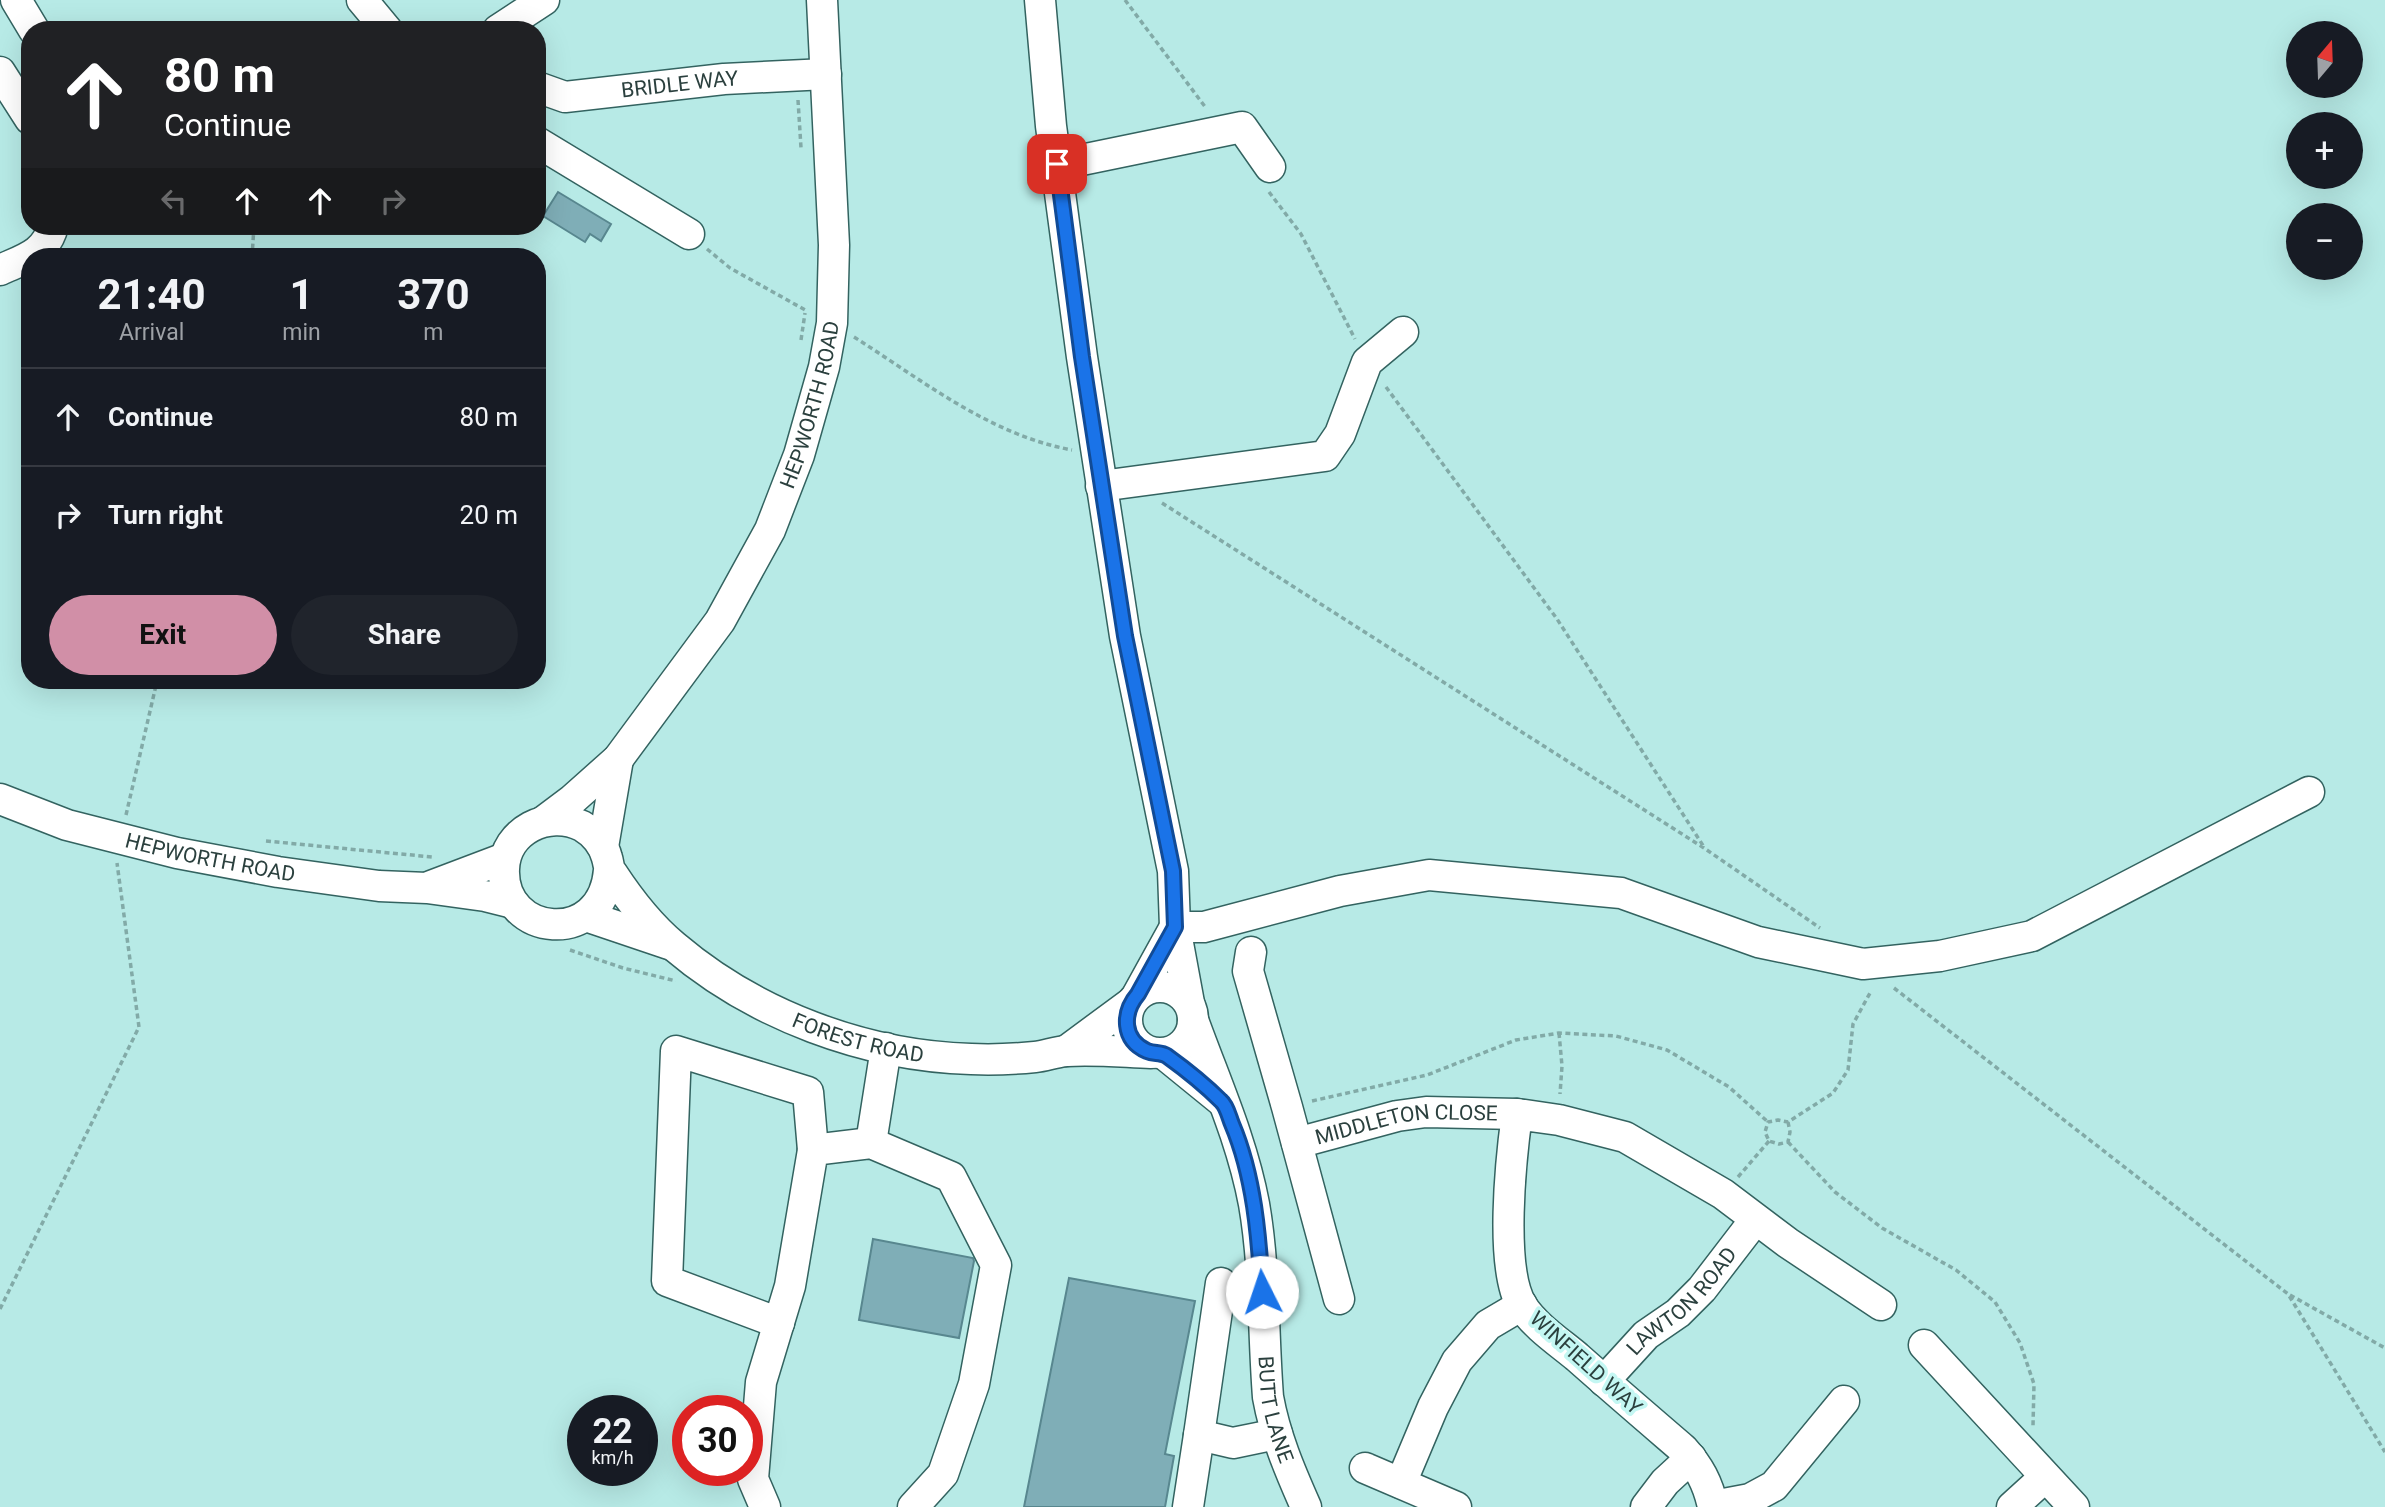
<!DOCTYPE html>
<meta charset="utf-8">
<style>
body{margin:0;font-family:Roboto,sans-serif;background:#20242c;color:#f1f3f6;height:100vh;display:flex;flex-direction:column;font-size:26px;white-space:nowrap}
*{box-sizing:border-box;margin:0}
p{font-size:23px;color:#9ea1a6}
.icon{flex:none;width:38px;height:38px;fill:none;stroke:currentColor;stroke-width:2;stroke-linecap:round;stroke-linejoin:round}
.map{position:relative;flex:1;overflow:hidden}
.sheet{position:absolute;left:21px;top:248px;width:525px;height:441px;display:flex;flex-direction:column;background:#171b24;border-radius:28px;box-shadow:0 7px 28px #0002}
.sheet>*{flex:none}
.guide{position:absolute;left:21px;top:21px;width:525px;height:214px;border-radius:28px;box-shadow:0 7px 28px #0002;background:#202124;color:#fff;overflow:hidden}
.needle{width:46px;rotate:19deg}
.fabs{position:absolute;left:2286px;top:21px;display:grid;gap:14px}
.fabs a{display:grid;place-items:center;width:77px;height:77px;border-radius:50%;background:#171b24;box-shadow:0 7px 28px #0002;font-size:35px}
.speed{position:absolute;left:567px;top:1395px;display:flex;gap:14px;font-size:35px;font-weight:700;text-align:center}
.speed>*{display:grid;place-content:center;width:91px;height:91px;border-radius:50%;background:#171b24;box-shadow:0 7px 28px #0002;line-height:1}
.speed small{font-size:18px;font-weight:400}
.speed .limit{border:10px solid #d22;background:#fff;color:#111}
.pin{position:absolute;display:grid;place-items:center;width:60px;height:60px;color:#fff;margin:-30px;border-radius:14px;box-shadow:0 4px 10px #0006}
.me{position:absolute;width:77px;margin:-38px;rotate:356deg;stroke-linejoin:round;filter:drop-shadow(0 0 5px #0008)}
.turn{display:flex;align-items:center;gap:24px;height:147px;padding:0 28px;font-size:32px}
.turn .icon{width:91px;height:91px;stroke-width:2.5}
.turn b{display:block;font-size:49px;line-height:60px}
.lanes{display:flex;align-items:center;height:66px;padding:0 28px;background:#0003;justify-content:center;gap:35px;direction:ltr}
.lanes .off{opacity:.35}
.eta{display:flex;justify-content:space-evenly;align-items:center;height:119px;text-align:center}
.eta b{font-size:42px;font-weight:700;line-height:49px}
.cta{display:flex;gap:14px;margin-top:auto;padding:14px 28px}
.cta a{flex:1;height:80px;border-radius:42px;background:#d18fa7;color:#111;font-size:28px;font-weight:700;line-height:80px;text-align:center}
.cta a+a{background:#20242c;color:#f1f3f6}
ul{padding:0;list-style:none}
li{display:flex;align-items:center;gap:21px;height:98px;padding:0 28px;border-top:2px solid #363941}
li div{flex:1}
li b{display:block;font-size:26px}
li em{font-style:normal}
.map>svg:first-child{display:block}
.building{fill:#7faeb7;stroke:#58878f;stroke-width:2}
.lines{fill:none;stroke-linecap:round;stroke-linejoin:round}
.minor-casing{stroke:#336360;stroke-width:33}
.path{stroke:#82aaa7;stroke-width:3.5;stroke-dasharray:5 3.5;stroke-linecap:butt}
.minor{stroke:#fff;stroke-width:30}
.route-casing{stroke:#114b97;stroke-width:18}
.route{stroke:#1a73e8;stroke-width:12}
.labels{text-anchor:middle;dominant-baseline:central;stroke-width:7;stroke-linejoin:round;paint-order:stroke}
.street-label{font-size:21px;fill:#2b403e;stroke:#c4f7f3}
</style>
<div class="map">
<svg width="2385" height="1507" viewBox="0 0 2385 1507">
<rect width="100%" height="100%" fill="#b7eae6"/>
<!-- building -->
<path class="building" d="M558,192L611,224L601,241L590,234L585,242L543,216Z
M873,1239L973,1258L974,1261L959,1338L859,1320Z
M1069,1278L1195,1301L1165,1454L1174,1456L1165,1507H1024Z"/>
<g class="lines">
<defs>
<g id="minor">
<path d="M16,0L34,30"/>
<path d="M362,0L387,30"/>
<path d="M1040,0L1051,126L1082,357L1125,636L1173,871L1175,927L1189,1003"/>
<path d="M498,30L544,0"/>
<path d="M0,72L30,119"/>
<path id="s1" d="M537,87L565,97L724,79L826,74"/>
<path d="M537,142L689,234"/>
<path d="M1057,165L1242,127L1270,167"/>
<path d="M0,270C24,259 46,254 53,226"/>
<path d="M1101,486L1325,456L1340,434L1367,362L1403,332"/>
<path id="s2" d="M0,799L67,825L177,853L278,872L379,886L427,888L485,896L513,903"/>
<path id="s3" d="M544,821L572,800L618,759L720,621L770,530L799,455L824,367L832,323L834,245L822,0"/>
<path d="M603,847L618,759"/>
<path id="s4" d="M609,870C603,948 501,937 504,869C505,831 548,809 582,826C594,833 604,845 607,858C609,864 608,868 612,873C629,899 650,926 674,946C755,1015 865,1056 971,1059C992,1060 1014,1059 1035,1057C1045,1056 1055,1052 1066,1051C1094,1049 1123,1052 1151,1053"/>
<path d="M431,886L505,858"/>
<path d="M586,916L669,944"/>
<path d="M1175,927H1204L1340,891L1429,875L1621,893L1758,942L1863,964L1940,956L2032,936L2309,792"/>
<path d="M1251,952L1248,971L1287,1107L1339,1299"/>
<circle cx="1160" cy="1020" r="33"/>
<path d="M1138,994L1175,927"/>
<path id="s5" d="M1193,1020C1215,1081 1242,1140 1254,1204C1265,1267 1263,1333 1268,1397C1275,1436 1290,1471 1306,1507"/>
<path d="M1066,1051L1131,1003"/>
<path d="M1164,1054L1223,1102"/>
<path d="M871,1143L886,1048"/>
<path id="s6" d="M1297,1143L1397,1116L1426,1112L1517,1114"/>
<path d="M1221,1283L1199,1435L1233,1443L1277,1434"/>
<path d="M779,1323L667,1281L676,1051L808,1092L813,1150"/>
<path d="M1924,1345L2074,1507"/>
<path id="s7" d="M1604,1381L1646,1335L1678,1313L1702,1289L1755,1220"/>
<path d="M1365,1468L1456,1507"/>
<path d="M1401,1483L1433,1407L1457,1361L1488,1325L1522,1305"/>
<path d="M1713,1506L1750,1499L1774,1486L1844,1401"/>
<path d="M765,1507L753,1479L761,1382L790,1286L813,1150L871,1143L951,1177L996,1265L974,1384L943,1474L913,1507"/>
<path d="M1188,1507L1199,1435"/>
<path d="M1646,1507L1665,1482L1691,1458"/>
<path d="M1713,1507C1708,1483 1699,1467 1683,1449C1647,1418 1612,1388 1577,1357C1559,1342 1535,1326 1522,1306C1499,1268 1511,1158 1517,1114L1559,1120L1625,1137L1723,1194L1788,1243L1881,1305"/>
<path d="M2012,1507L2045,1477"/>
</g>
</defs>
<!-- minor casing -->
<use href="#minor" class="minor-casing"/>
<!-- path -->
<path class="path" d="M1125,0L1206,108
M798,100L801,148
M1269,192L1301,234L1355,339
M707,249L730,268L807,311
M252,257L254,226
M854,337C922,380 990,435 1072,450
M801,340L805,313
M1386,387L1557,619L1704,847
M1162,503L1704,848L1820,928
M126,815L157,681
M266,841L432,857
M570,950L623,968L676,981
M1894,988L2288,1294L2385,1452
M1559,1033L1562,1066L1560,1094
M1312,1101L1427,1075L1516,1040L1559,1033L1616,1036L1667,1050L1729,1087L1768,1122
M1788,1122L1790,1132L1788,1142L1779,1144L1769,1141L1765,1132L1768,1122L1778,1120L1788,1122L1833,1093L1848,1070L1853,1024L1870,993V990
M1788,1142L1835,1192L1882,1228L1956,1270L1995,1302L2020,1343L2034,1384L2033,1426
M1738,1177L1769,1141
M2290,1295L2385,1348
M0,1309L139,1027L117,863"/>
<!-- minor -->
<use href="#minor" class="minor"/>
</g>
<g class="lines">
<defs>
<path id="route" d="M1057,164L1082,357L1125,636L1173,871L1175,927L1138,994C1122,1013 1122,1040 1147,1051C1154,1054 1161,1052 1167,1056C1185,1069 1205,1085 1221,1101C1227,1106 1229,1117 1232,1124C1254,1176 1259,1236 1262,1292"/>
</defs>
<!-- route casing -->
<use href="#route" class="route-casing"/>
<!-- route -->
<use href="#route" class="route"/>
</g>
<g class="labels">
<!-- street labels -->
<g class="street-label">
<text stroke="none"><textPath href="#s1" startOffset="145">BRIDLE WAY</textPath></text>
<text stroke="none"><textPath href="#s3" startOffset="504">HEPWORTH ROAD</textPath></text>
<text stroke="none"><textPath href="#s2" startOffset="219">HEPWORTH ROAD</textPath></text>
<text stroke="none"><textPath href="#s4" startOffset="637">FOREST ROAD</textPath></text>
<text stroke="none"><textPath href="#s6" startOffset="112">MIDDLETON CLOSE</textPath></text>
<text stroke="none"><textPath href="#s7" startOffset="112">LAWTON ROAD</textPath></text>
<text transform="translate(1586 1363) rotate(42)">WINFIELD WAY</text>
<text stroke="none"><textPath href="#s5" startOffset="401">BUTT LANE</textPath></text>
</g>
</g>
</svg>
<div class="fabs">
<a><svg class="needle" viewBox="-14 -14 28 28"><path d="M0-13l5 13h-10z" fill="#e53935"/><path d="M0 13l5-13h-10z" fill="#9ea1a6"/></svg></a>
<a>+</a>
<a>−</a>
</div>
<div class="speed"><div>22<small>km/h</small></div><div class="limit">30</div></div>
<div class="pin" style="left:1057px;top:164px;background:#d93025"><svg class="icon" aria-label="arrive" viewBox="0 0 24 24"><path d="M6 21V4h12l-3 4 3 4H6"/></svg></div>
<svg class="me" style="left:1262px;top:1292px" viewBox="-20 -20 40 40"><circle r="19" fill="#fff"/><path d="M0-13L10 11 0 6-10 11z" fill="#1a73e8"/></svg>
<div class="guide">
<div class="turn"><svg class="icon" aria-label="ahead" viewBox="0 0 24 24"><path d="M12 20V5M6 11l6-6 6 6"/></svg><div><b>80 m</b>Continue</div></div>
<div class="lanes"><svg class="icon off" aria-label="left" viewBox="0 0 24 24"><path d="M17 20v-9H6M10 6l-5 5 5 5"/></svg><svg class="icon" aria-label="ahead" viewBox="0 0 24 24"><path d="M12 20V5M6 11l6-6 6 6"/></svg><svg class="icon" aria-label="ahead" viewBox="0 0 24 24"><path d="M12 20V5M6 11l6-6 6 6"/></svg><svg class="icon off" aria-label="right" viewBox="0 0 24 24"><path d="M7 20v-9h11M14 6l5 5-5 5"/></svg></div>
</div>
<section class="sheet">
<div class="eta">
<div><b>21:40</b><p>Arrival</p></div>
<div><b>1</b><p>min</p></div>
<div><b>370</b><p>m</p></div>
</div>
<ul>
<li><svg class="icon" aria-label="ahead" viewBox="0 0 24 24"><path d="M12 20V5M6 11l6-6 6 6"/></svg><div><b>Continue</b></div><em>80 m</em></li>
<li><svg class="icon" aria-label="right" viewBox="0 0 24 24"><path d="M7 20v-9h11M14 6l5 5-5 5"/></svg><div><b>Turn right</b></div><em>20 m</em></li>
</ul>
<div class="cta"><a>Exit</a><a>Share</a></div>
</section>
</div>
